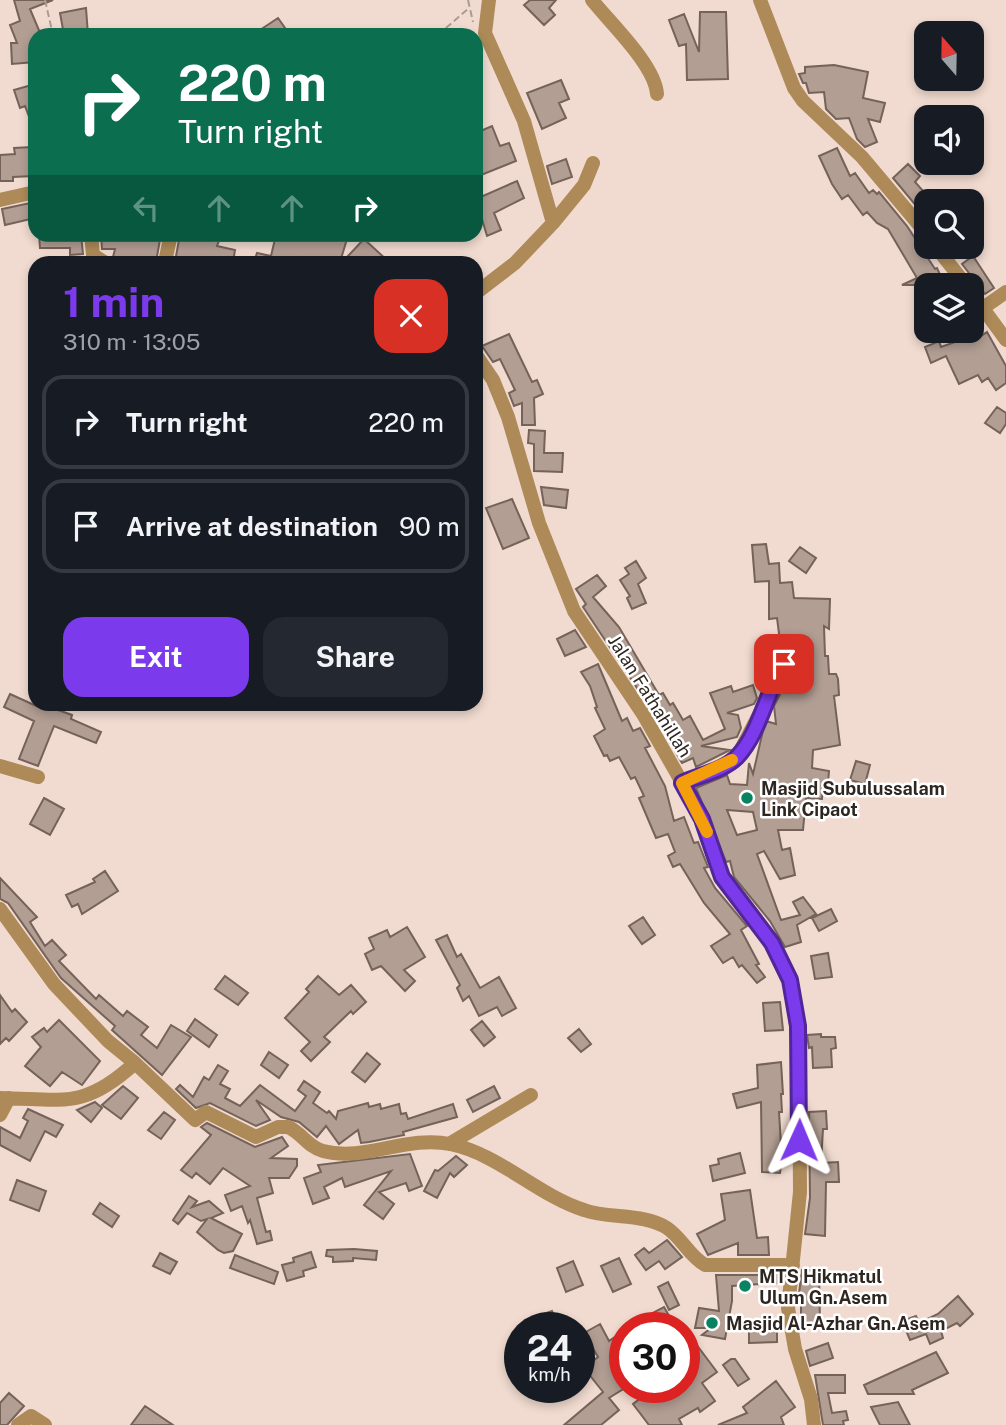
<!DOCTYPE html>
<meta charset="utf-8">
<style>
body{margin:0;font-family:"Public Sans",sans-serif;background:#242831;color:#f1f3f6;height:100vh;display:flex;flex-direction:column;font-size:26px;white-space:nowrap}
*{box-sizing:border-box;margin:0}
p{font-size:23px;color:#9ea1a6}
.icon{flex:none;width:38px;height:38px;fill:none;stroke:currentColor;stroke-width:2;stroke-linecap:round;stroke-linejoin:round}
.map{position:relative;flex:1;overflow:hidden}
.panel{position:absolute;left:28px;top:256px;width:455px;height:455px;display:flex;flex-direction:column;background:#171b24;border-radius:21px;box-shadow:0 4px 10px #0003}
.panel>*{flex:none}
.hud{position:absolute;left:28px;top:28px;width:455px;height:214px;border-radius:21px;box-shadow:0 4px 10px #0003;background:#0b6e4f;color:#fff;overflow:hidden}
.needle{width:46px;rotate:340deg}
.tools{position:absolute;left:914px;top:21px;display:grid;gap:14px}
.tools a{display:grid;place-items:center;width:70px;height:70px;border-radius:14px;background:#171b24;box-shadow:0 4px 10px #0003;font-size:35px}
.speed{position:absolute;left:504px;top:1312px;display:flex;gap:14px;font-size:35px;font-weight:700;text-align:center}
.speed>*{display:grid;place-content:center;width:91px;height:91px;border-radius:50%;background:#171b24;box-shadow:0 4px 10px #0003;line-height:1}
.speed small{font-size:18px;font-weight:400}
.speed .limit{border:10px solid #d22;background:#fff;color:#111}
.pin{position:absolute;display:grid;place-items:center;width:60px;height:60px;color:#fff;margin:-30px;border-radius:14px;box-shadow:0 4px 10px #0006}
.me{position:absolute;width:77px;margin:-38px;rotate:1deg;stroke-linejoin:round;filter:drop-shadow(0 0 5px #0008)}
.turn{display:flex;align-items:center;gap:24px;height:147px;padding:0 35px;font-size:32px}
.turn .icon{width:91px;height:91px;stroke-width:2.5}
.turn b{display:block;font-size:49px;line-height:60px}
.lanes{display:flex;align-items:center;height:66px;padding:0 35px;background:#0003;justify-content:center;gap:35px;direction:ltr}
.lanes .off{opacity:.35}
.round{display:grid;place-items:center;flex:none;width:74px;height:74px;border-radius:21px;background:#242831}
.summary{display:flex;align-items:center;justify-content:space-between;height:119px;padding:0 35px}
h1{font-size:42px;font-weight:700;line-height:52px;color:#7c3aed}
.primary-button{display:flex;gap:14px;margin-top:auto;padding:14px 35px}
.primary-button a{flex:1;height:80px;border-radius:21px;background:#7c3aed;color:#fff;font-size:28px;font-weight:700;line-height:80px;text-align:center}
.primary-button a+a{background:#242831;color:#f1f3f6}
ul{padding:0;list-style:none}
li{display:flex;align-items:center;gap:21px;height:94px;margin:0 14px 10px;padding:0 21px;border:4px solid #363941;border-radius:21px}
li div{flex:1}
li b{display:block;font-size:26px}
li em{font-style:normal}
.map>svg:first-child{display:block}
.building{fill:#b29e93;stroke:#756258;stroke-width:2;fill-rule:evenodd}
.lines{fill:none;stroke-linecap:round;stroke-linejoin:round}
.path{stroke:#ac9b92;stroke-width:2;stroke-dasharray:7 3.5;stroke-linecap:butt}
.street{stroke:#ad8a58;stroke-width:14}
.route-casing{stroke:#51269a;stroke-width:18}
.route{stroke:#7c3aed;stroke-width:12}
.slow{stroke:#f59e0b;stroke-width:12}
.poi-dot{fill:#098261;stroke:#fff;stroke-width:2.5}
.labels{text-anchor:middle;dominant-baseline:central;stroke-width:5;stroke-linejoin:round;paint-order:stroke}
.street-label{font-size:18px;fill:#2e2621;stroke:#fff}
.poi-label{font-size:18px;font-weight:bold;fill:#2e2621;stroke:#fff;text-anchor:start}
</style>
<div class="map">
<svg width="1006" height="1425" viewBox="0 0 1006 1425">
<rect width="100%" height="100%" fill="#f1dbd0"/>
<!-- building -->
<path class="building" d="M14,0H53L30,9L41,35H35V62L12,64L11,43H17L10,25L20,21Z
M530,0H556L549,8L555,15L544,25L524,5Z
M86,8L88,35H64L60,13Z
M700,12H726L728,79L687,80L686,44L679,46L669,20L684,14L699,52Z
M278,18L290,35H268L263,28Z
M834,65L868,72L863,98L885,103L880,122L868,119L877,142L865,147L857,139L849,118L836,119L826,109L824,92L809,93L806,83H803L799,74L805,73V67Z
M561,80L569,99L559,103L566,118L542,129L527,93Z
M35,84V130H34L25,106L20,108L14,90Z
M492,126L500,146L509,143L516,161L476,177V133Z
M32,147L34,176L13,177V181H0V155L15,154L14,148Z
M837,148L850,176L855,173L869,193L873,190L877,194L879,192L907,226L935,269L937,268L945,285H926V307L915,285H902L917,278L888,229L877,223L867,212L863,215L848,195L842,199L832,184L819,156Z
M566,159L572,177L552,184L547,166Z
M908,164L920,176L915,182L932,201H926V210L922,213L893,178Z
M517,181L524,198L494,213L501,230L487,236L476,199Z
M35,202V218L5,225L2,209Z
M39,234H81L83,254L70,255V248H40Z
M101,234H161L156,262L113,257L115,249H102Z
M180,234L220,238L217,246L235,250L233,262H175Z
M279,234L326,235L347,239L340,262H321L300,257L299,262H254L257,253L271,256L275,239H278Z
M364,239L389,262H355L348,256Z
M973,256L994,288L985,294L962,264Z
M957,331H970L974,341L987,332L1006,366V383L996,390L988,378L982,382L978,375L959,384L946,356L931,363L925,347L939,341L941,347L961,340Z
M509,334L532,382L537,380L543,394L534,398L535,425H522V403L514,406L509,393L515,390L500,359L493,362L482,346Z
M997,407L1006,413V424L1000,433L985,423Z
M529,430L545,431L544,453H563L562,472L534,471V444L528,443Z
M541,487L568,490L566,508L544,505Z
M512,499L529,538L503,549L486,508Z
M766,544L769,564L779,563L780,583L792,582L794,598L830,599L829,629L824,626L825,656H828L829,674H836L838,679L839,695L834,696L840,745L813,750L812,768L829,771L828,783H823L822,799L806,798L803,830H778L782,850L790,848L795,875L780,879L764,851L757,854L781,920L800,915L793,902L803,897L816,914L797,925L801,942L785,947L770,921L734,877L730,861L726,862L696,788L727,775L730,784L747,785L749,763L753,774L764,726L766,721L776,724L774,706L785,685L797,683L795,665L801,655L800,646L791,641L781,649L777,618L769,619V581L755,582L752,545ZM727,810L753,812L757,830L737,835Z
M800,547L816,558L806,573L789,561Z
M636,561L646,578L638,584L646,603L632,609L627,598L630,596L620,580L629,574L625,568Z
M597,575L606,586L593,597L619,627L659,695L663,693L670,705L673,703L683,720L690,716L703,740L725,729L710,693L731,686L733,692L753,685L757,698L754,704L727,713L738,715L741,728L737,737L701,746L730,750L696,767L693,758L682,763L651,709L583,607L586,604L576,589Z
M575,630L586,647L565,656L557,639Z
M598,664L622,721L627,718L633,731L640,728L650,746L645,748L665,786L674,821L684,817L694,843L698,842L708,867L704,868L715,888L747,926L741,930L759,964L756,965L765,977L757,983L742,965L739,967L733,957L723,963L711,946L730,934L704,903L680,864L673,867L668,856L675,852L668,834L656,838L639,798L644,796L635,777L631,779L619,757L610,761L607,755L604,756L594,736L605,729L595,708L597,707L590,686L581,672Z
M10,694L43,709L44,705L72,715L71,719L101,732L96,743L54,726L38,766L19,759L34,721L4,707Z
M856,761L870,765L865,784L850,780Z
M44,798L64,809L50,835L30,824Z
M105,871L118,891L82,914L78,904L72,907L66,895L95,882L93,879Z
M0,878L37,917L30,922L45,946L52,940L66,955L59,961L96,999L99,995L123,1016L127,1011L148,1027L141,1035L157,1048L171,1025L191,1037L162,1075L112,1030L115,1026L61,978L8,903L0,899Z
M831,909L837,921L819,931L812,918Z
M643,917L655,935L642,944L629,926Z
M407,927L425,957L404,970L415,981L405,991L381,966L372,970L365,954L374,949L369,938L387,930L390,937Z
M447,935L457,957L461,954L480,988L499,977L516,1008L502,1016L497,1007L479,1016L469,996L463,1001L457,988L460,985L436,940Z
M828,953L832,977L815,979L811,956Z
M225,976L248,993L238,1005L215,989Z
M318,976L339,995L351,985L366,1002L353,1014L351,1011L324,1037L330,1042L311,1061L301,1051L310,1042L285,1018L309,992L306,989Z
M0,995L12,1012L15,1009L27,1022L9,1041L6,1038L0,1044Z
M780,1002L783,1030L765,1031L763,1003Z
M195,1019L217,1035L209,1047L187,1031Z
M59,1020L100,1061L82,1085L62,1072L50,1086L25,1066L41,1047L32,1037L44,1028L47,1032Z
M482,1021L495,1037L484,1046L471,1030Z
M579,1029L591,1044L581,1052L568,1038Z
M821,1034V1037H835L836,1048L831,1049L832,1067L813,1068L812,1047L809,1048L807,1035Z
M269,1052L288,1065L279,1078L261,1065Z
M367,1053L380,1064L365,1082L352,1072Z
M781,1062L783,1094H781L782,1112H779L782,1160L780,1173L762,1172L761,1102L737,1108L733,1094L758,1088L757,1065Z
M218,1065L228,1071L220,1084L230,1089L225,1098L240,1106L260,1085L295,1111L306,1096L298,1090L304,1081L320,1092L313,1103L327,1113L329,1111L336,1119L338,1111L368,1103L369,1107L380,1104L381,1109L399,1104L401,1114L406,1113L408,1119L453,1104L457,1117L403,1132L404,1135L369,1142L361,1143L358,1130L339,1144L326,1126L317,1137L299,1122L281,1117L256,1100L270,1120L256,1126L210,1103L196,1108L176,1089L180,1085L193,1097L204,1077L209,1080Z
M123,1086L138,1098L121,1119L102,1105Z
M494,1086L500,1098L473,1112L467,1100Z
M95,1102L102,1108L91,1122L77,1110Z
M28,1109L63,1125L56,1137L45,1131L30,1161L0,1145V1127L20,1138L28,1121L23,1118Z
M826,1111L827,1129H823L821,1163L838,1162L839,1182H826L825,1236L805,1234L810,1198L809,1112Z
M164,1112L175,1120L161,1139L148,1130Z
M207,1123L255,1147L282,1137L288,1146L271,1158L297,1159V1166L289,1178H269L273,1193L257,1198L266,1232L270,1231L272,1240L257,1244L250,1220L248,1223L242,1206L231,1211L225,1195L250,1186L223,1168L210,1184L196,1173L192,1178L181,1170L211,1135L201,1127Z
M740,1153L745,1173L713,1181L710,1166L719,1164L718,1159Z
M410,1154L422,1186L409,1191L406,1183L379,1192L394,1204L383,1219L364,1205L391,1171L345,1187L342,1178L324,1187L329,1198L313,1204L304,1178L321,1172L318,1165Z
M456,1156L467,1165L454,1177L450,1173L437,1198L424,1191L435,1170L438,1171Z
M17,1180L46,1191L39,1211L10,1200Z
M750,1190L757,1238L768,1237L769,1255H738V1243L708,1255L697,1234L725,1220L721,1194Z
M189,1196L197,1201L192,1207L209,1201L223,1213L211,1218L242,1234L233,1251L224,1253L218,1250L197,1232L207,1219L201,1221L187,1213L178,1224L173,1220Z
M100,1203L119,1216L112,1227L93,1214Z
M667,1240L682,1257L665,1269L659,1261L646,1270L635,1255L644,1248L649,1253Z
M354,1249L377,1251L376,1260L353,1258V1261L333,1262V1257L326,1256L327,1250Z
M311,1252L316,1267L303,1271L304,1276L287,1281L282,1265L294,1262L293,1258Z
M160,1253L177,1262L170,1274L153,1266Z
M235,1255L278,1272L274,1284L230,1268Z
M619,1258L631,1284L613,1292L601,1266Z
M573,1261L583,1285L566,1292L557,1268Z
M802,1270H819L820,1324L801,1322V1301H798Z
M716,1275H777V1283L732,1286V1301L725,1339L702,1335L711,1328H695L699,1308L719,1311Z
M668,1282L679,1305L669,1310L658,1287Z
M958,1296L973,1314L960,1326L957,1323L941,1331L943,1338L930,1344L926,1334L910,1340L902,1321L916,1316L919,1323L938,1314Z
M664,1307L676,1328H628L637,1321Z
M552,1311L557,1323L542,1328H528L525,1320Z
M600,1324L609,1341L625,1330V1388L609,1398L619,1410L601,1425H564L603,1392L584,1368L598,1357L584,1333Z
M749,1326H777V1342L749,1343Z
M693,1340L717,1372L702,1383L715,1401L700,1412L698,1408L679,1419L682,1425H649L633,1404L654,1388H684V1342L691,1353Z
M828,1343L833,1358L810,1366L806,1351Z
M936,1352L948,1373L912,1390L914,1394H868L864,1385Z
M731,1359H735L749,1379L738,1386L723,1365Z
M815,1375H845V1393H828L832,1413L846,1411L848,1420L843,1421L844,1425H823Z
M776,1381L795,1407L781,1417L784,1425H718L747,1413L743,1407Z
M9,1393L24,1406L7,1425H0V1403Z
M898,1402L910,1425H880L871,1407Z
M145,1406L173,1425H131Z"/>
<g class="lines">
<!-- path -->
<path class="path" d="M45,0L53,35
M468,0L473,22
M438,35L469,8"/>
<!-- street -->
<path class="street" d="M592,0C611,24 655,65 657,94
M760,0L794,88L803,101L862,157L926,233
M0,200L35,192
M553,223L584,185L593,163
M91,234L93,255L104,262
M936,247L966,285
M165,262L171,234
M971,292L1006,340
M476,293L515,263L553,223L524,121L485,33L489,0
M983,308L1006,292
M476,355L493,380L508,417L539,523L574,611L643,714L696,807L722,878L772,943L790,980L799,1048L800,1192L788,1308L795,1349L811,1399L814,1425
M0,766L38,777
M682,783L724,766L737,757L792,651
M0,909L54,984L108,1041L135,1063
M0,1098C63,1099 84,1110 135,1063L195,1120L206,1112L256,1137L278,1127H288C302,1133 308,1147 323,1151C365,1162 407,1135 450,1144C499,1154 537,1195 584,1210C609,1219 644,1213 667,1228C682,1238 689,1256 705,1265H793
M0,1115L9,1098
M449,1144L531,1095
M18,1425L31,1416L45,1425"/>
</g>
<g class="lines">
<defs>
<path id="route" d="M784,664C766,692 760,733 737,757C723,771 699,775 682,783L702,819L722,877L772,943L790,980L798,1026L799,1140"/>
</defs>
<!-- route casing -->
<use href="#route" class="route-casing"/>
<!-- route -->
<use href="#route" class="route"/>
<!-- slow -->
<path class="slow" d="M707,832L682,783L732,760"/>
</g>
<!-- markers -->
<g class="poi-dot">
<circle cx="747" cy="798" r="7"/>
<circle cx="745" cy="1286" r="7"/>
<circle cx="712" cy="1323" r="7"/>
</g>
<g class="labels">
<!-- street labels -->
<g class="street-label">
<text transform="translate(650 696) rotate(58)">Jalan Fathahillah</text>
</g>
<!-- poi labels -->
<g class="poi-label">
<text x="761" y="788">Masjid Subulussalam<tspan x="761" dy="21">Link Cipaot</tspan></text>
<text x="759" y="1276">MTS Hikmatul<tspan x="759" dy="21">Ulum Gn.Asem</tspan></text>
<text x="726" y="1323">Masjid Al-Azhar Gn.Asem</text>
</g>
</g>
</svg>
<div class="tools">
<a><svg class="needle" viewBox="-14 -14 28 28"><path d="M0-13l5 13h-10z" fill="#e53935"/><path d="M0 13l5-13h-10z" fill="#9ea1a6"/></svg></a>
<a><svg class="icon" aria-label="sound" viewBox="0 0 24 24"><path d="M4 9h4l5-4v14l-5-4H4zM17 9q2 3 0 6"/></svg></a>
<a><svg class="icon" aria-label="search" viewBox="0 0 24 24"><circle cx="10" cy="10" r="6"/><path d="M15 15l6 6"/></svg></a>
<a><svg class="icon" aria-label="layers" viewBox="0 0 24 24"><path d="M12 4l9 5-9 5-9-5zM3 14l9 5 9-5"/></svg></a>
</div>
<div class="speed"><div>24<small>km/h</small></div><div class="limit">30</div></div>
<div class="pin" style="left:784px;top:664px;background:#d93025"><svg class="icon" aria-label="arrive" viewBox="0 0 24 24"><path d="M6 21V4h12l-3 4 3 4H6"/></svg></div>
<svg class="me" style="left:799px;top:1140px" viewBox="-20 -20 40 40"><path d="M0-17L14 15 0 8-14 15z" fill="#7c3aed" stroke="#fff" stroke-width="4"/></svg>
<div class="hud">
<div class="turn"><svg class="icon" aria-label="right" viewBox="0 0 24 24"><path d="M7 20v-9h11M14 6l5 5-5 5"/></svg><div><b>220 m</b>Turn right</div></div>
<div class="lanes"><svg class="icon off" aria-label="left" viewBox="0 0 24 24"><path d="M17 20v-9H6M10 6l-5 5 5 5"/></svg><svg class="icon off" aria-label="ahead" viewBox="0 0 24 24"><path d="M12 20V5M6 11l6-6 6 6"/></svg><svg class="icon off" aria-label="ahead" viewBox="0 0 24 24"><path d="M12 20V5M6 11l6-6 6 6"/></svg><svg class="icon" aria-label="right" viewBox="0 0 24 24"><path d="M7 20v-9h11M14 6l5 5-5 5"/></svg></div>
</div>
<section class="panel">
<div class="summary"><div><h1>1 min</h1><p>310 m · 13:05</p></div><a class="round" style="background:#d93025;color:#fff"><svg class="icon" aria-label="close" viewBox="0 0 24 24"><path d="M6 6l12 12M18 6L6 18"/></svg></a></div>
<ul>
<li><svg class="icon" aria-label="right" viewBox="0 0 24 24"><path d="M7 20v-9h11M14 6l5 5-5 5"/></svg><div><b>Turn right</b></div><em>220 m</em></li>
<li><svg class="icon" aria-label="arrive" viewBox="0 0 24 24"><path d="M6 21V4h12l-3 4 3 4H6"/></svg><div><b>Arrive at destination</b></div><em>90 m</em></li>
</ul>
<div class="primary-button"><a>Exit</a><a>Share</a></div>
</section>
</div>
